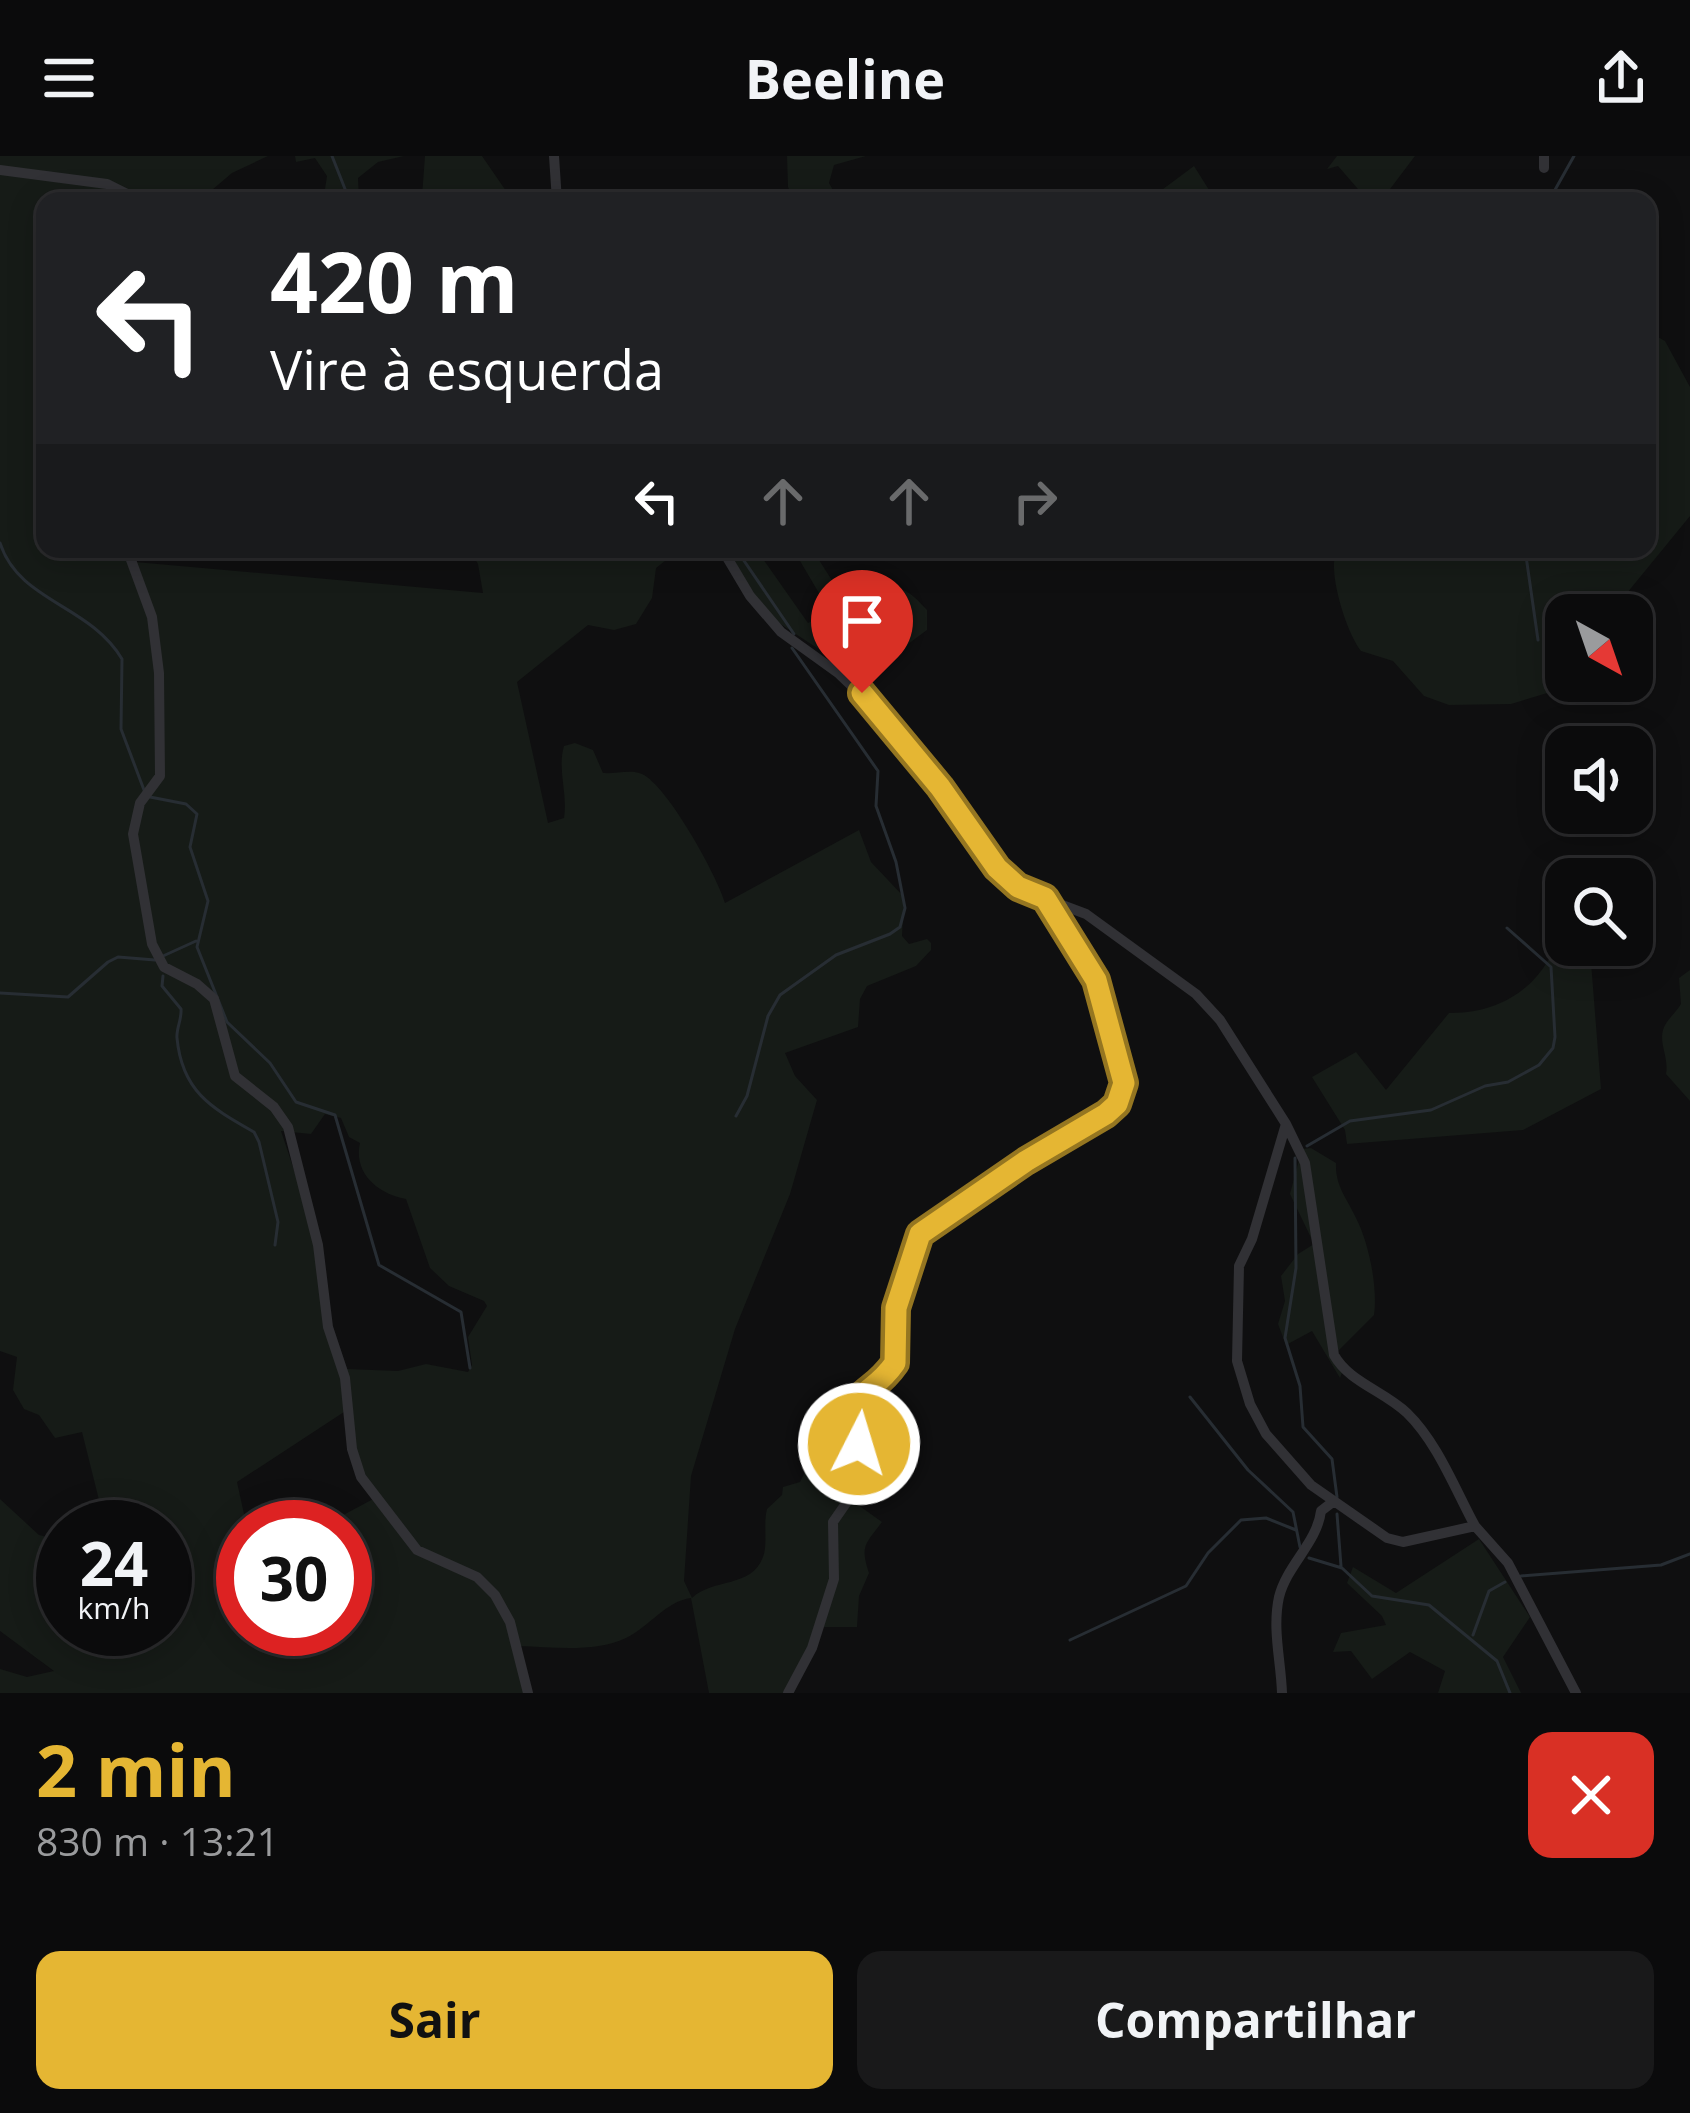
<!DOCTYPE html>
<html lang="pt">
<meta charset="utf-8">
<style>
body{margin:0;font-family:"Open Sans",sans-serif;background:#19191a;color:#f1f3f6;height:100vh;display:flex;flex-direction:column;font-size:45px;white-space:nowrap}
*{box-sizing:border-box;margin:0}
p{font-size:39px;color:#9a9b9d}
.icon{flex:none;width:66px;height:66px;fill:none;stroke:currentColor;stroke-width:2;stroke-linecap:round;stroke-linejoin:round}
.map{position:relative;height:1537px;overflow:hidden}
.panel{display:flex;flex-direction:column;background:#0b0b0c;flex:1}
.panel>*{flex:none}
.banner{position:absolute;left:36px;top:36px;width:1620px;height:366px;border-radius:24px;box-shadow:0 6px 30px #0003,0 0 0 3px #2b2b2d;background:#202124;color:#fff;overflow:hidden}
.needle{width:78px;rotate:140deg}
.buttons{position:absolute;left:1545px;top:438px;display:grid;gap:24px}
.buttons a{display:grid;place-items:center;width:108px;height:108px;border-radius:24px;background:#0b0b0c;box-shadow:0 6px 30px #0003,0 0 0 3px #2b2b2d;font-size:60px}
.speed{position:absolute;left:36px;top:1344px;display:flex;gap:24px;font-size:60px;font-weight:700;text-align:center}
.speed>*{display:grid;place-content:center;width:156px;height:156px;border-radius:50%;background:#0b0b0c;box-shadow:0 6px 30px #0003,0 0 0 3px #2b2b2d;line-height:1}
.speed small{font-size:30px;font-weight:400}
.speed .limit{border:18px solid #d22;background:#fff;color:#111}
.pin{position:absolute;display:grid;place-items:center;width:102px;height:102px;color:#fff;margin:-123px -51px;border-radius:50% 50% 50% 0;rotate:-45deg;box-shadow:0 0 12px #0007}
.pin .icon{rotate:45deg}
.me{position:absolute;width:132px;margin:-66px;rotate:5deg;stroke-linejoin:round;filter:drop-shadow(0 0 9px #0008)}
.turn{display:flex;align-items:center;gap:42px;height:252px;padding:0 36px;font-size:54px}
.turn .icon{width:156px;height:156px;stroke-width:2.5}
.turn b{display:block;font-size:84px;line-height:102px}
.lanes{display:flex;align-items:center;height:114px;padding:0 36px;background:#0003;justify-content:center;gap:60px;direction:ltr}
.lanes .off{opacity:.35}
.round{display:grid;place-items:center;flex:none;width:126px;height:126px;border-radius:24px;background:#19191a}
.summary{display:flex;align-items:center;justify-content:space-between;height:204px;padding:0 36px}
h1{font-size:72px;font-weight:700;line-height:90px;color:#e5b633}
.cta{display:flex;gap:24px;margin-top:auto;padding:24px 36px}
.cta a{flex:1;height:138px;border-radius:24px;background:#e5b633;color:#111;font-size:48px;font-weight:700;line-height:138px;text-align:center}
.cta a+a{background:#19191a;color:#f1f3f6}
header{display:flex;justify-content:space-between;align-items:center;height:156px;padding:0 36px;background:#0b0b0c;font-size:54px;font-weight:700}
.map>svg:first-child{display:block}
.green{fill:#161b17;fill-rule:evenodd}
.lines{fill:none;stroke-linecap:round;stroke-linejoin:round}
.stream{stroke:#272d33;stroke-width:3}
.minor{stroke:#313135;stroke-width:10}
.route-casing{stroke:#957621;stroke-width:30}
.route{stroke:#e5b633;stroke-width:21}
</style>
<header><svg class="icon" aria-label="menu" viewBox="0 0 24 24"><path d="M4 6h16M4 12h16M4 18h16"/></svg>Beeline<svg class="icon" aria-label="share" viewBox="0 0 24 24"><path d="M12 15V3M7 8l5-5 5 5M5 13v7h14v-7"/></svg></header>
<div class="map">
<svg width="1690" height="1537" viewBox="0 0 1690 1537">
<rect width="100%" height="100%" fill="#0f0f10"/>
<!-- green -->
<path class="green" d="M0,0H268L232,17L199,45H45V393H131L135,406L483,437L478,408L469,393H680L656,412L652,442L636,468L614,474L588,469L517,526L548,667L564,662C568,637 557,614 564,590L575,587L593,594L603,617C616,618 631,613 642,618C667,629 718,721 725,747L859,674L871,706L904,741L902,780L909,788L927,783L931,787V794L916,810L867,830L860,843L858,871L785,897L795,920L817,944L790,1038L735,1173L691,1320L684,1425L692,1442C713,1422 752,1432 763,1401C768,1388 763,1368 767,1353L782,1339L783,1331L800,1326L808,1310L868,1319L854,1346L882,1366C865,1389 860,1389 869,1417L859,1440L857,1471H821L794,1537H709L691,1442C666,1445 649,1471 626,1482C594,1497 553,1491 519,1490L529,1537H0V1513L27,1521L54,1515L0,1475V1343L39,1379L47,1381L63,1372V1473H165V1371H140L100,1348L82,1276L55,1282L39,1259L24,1253L13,1234L17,1201L0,1195ZM325,958L341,962L349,981L360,987C353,1017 378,1038 406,1043L430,1112L449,1130L484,1145L487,1150L468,1181L472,1209L468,1216L426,1208L398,1215L347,1213L327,1172L314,1074L281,975L311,978ZM344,1256L368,1332L375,1342L321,1371H345V1473H243V1371H269L244,1358L237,1326Z
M295,0H404L378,6L358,22L359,45H305L325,33L327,20L315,2L296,6Z
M425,0H482L513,45L422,40Z
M787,0H866L834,9L829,27L839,45L794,44L788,31Z
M1337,0H1415L1381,45L1364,40L1338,10L1327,13Z
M1194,10L1216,45H1147Z
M1647,175L1665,185L1690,231V360L1609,459H1566V525H1587L1511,548L1449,549L1424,540L1393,505L1361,495C1347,478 1326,414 1337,393H1647Z
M721,393H756L808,467L822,460L823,444L793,393H812L840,437C887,451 886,407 927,454V474L904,491L834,503L762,456Z
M1562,767L1566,789L1590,793L1601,933L1523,974L1347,988L1345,974L1312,921L1356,896L1386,934L1449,857C1506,858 1551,824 1562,767Z
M1690,814V945L1666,918C1669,902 1659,888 1663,874C1665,865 1676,857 1681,848L1679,822Z
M1311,992L1336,1007C1335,1030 1347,1042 1356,1062C1369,1087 1378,1132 1374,1159L1337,1196L1343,1214L1340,1222L1312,1175L1286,1189L1278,1168L1285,1145L1281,1120L1298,1098L1314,1088L1290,1038L1302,993Z
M1479,1383L1530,1461L1503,1501L1521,1537H1438L1445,1515L1410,1496L1372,1523L1351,1495L1333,1496L1341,1477L1386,1469L1382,1460L1347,1427L1353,1411L1396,1437Z"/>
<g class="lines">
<!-- stream -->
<path class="stream" d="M332,0L347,38
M1542,45L1551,41L1574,0
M0,387C19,446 89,448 122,503L121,573L144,634
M736,393L794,478
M1525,393L1538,484
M150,641L186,648L197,658L190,691L208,745L197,791L227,866L270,907L296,946L335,959L379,1109L461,1156L470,1212
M163,800L196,785
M163,820L162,830L181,853C182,863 176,873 177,882C182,936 212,952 254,976L259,986L278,1066L275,1089
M0,837L68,841L108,806L118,801L155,804
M736,960L747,940L768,860L780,839L836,799L890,778L900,771L905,752L896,706L876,650L878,615L792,492
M1307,990L1350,965L1431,954L1485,930L1508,926L1539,909L1553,892L1555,881L1551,811L1507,772
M1295,1002L1296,1112L1285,1182L1300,1230L1303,1271L1332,1303L1337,1341
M1190,1241L1248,1314L1293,1356L1300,1391
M1337,1358L1341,1410
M1309,1402L1342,1412L1372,1440L1429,1449L1497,1505L1510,1537
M1521,1420L1661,1409L1690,1398
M1473,1479L1489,1435L1505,1426
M1070,1484L1186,1430L1208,1397L1241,1364L1266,1362L1296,1374"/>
<!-- minor -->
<path class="minor" d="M554,0L557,45
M1544,0V12
M0,14L107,28L141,45
M298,45L332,39L356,45
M477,45H498
M127,393L152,461L159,517L160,620L140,647L133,678L152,788L164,811L197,828L214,843L235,920L274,951L288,971L318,1089L328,1171L345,1222L352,1293L361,1321L417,1394L477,1421L495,1439L510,1466L528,1537
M722,393L750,440L781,476L838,517L881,558L1004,719L1030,737L1086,758L1196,838L1220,864L1286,968L1252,1083L1239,1110L1237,1205L1250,1248L1266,1278L1311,1329L1387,1382L1403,1386L1475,1370L1508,1407L1576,1537
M1286,968L1305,1007L1334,1199C1349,1226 1384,1235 1407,1257C1437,1286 1455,1333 1475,1370
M788,1537L812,1492L834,1423L833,1366L865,1320L854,1248L859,1237L895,1207L897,1144L923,1074L1106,958L1122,938L1123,917L1101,835L1045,742
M1282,1537C1281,1505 1272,1473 1279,1441C1287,1409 1317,1387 1321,1355L1334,1345"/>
</g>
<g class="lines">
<defs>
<path id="route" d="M859,1288C846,1228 868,1246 895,1207L896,1152L920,1078L1026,1005L1106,958L1117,948L1124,927L1096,824L1045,742L1018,731L997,712L940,631L862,537"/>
</defs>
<!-- route casing -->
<use href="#route" class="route-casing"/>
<!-- route -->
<use href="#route" class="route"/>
</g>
</svg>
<div class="buttons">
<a><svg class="needle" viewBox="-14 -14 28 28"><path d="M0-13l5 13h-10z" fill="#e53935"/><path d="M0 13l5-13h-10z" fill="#9a9b9d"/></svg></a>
<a><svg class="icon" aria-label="sound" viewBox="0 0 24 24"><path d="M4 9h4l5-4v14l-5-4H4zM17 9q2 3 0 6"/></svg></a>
<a><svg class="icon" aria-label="search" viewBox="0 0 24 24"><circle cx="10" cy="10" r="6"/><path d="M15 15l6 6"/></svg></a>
</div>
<div class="speed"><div>24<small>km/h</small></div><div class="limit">30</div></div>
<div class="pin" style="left:862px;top:537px;background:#d93025"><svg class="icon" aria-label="arrive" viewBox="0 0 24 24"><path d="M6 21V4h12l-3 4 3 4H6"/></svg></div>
<svg class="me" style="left:859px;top:1288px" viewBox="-20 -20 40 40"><circle r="17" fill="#e5b633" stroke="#fff" stroke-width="3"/><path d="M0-11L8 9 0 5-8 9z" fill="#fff"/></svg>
<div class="banner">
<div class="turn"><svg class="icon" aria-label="left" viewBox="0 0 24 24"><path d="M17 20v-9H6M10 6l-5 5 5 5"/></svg><div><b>420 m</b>Vire à esquerda</div></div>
<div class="lanes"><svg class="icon" aria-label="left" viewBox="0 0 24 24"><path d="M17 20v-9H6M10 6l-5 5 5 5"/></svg><svg class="icon off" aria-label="ahead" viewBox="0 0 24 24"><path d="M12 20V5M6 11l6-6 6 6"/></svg><svg class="icon off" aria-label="ahead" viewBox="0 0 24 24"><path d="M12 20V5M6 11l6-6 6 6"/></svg><svg class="icon off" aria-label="right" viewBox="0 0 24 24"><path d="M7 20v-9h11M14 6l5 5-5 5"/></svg></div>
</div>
</div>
<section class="panel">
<div class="summary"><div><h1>2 min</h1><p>830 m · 13:21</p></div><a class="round" style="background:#d93025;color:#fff"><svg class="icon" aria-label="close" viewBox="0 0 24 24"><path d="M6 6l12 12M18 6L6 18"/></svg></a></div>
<div class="cta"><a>Sair</a><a>Compartilhar</a></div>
</section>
